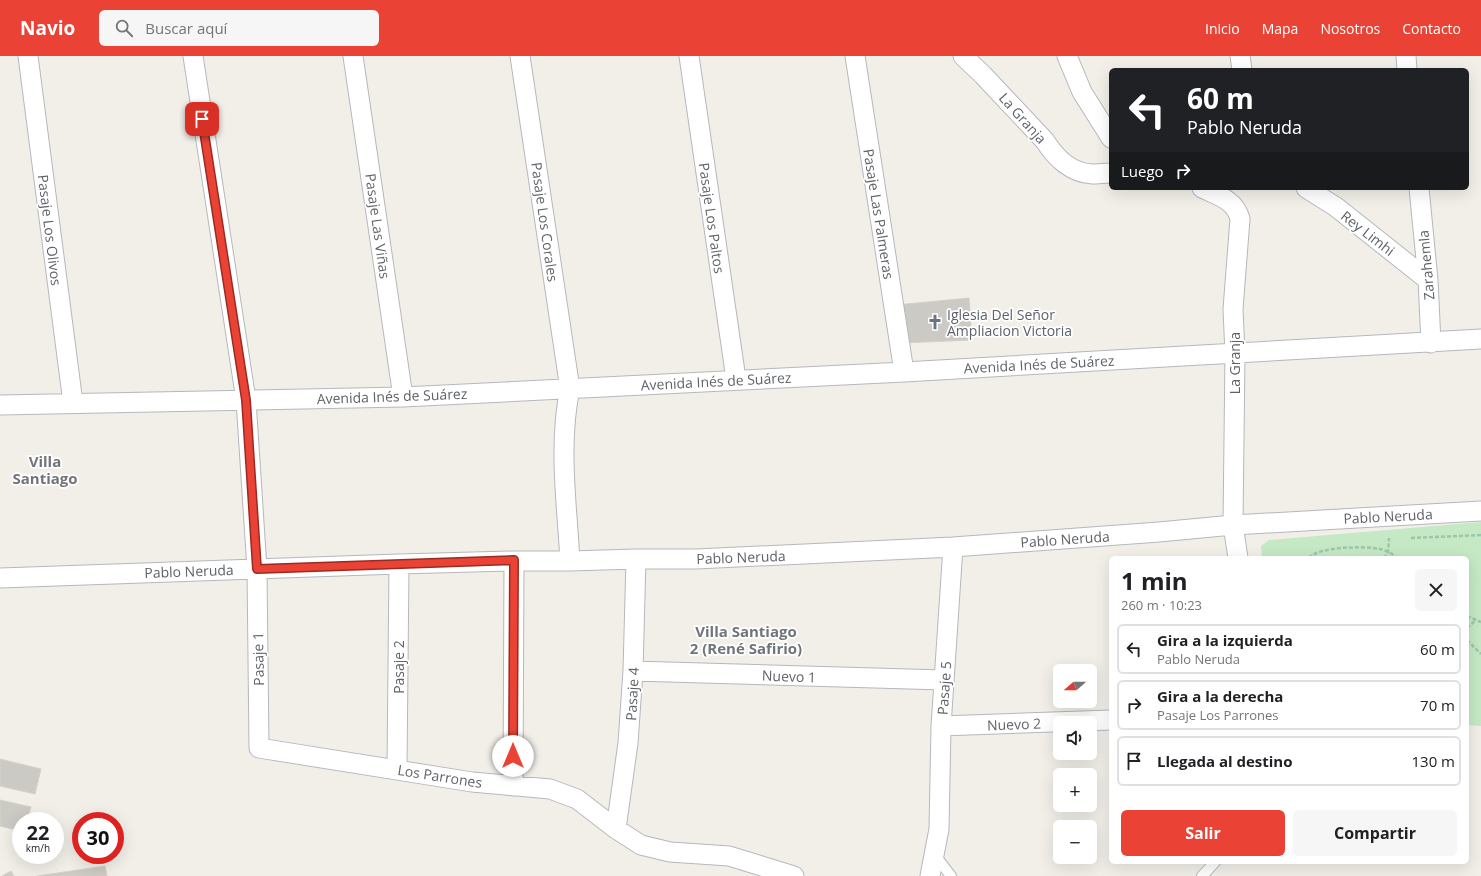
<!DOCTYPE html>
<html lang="es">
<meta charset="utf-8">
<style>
body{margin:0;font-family:"Open Sans",sans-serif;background:#f6f6f6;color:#202124;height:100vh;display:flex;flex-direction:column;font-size:15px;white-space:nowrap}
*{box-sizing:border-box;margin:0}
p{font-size:13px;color:#757577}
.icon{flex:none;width:22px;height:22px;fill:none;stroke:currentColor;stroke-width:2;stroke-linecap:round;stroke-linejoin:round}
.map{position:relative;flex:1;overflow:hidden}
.panel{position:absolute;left:1109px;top:500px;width:360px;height:308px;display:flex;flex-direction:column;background:#fff;border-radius:6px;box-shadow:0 4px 16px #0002}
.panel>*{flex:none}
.banner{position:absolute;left:1109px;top:12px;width:360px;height:122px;border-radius:6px;box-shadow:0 4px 16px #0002;background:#202124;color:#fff;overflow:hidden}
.needle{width:26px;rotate:250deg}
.tools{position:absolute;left:1053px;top:608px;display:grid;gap:8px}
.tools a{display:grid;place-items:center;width:44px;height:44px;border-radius:6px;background:#fff;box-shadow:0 4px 16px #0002;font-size:20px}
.speed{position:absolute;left:12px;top:756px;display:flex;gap:8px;font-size:20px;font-weight:700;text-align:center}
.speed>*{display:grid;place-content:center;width:52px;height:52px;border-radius:50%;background:#fff;box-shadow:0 4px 16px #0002;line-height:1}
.speed small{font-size:10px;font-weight:400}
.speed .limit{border:6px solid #d22;background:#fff;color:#111}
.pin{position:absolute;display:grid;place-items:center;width:34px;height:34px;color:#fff;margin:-17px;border-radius:8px;box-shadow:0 2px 6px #0006}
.me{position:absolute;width:44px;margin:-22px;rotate:0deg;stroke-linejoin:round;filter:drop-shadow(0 0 3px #0008)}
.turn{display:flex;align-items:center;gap:14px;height:84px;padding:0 12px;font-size:18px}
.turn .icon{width:52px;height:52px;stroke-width:2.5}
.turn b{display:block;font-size:28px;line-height:34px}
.then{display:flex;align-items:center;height:38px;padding:0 12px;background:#0003;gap:8px;font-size:15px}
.round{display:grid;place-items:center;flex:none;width:42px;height:42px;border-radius:6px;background:#f6f6f6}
.summary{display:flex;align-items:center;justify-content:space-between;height:68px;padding:0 12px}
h1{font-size:24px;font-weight:700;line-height:30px}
.action{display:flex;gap:8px;margin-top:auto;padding:8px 12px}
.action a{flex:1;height:46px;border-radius:6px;background:#ea4335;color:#fff;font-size:16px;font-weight:700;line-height:46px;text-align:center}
.action a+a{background:#f6f6f6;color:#202124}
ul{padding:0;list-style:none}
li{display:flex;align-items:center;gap:12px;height:50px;margin:0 8px 6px;padding:0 4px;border:2px solid #e0e0e0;border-radius:6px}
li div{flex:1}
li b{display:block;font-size:15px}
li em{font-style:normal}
header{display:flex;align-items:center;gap:24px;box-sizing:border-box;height:56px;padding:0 20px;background:#ea4335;color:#fff}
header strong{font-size:19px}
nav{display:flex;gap:22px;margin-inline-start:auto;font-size:14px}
.search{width:280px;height:36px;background:#f6f6f6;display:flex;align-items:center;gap:10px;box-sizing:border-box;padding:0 14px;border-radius:6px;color:#757577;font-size:15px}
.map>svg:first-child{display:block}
.green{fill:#c5e8c5}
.building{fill:#cccac5;stroke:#d6d1c6}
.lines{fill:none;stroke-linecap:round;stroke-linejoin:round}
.lane-casing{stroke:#b5b8bc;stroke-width:12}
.street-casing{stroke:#b5b8bc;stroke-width:21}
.path{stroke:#9cc7a9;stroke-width:2.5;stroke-dasharray:4 2;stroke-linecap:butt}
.lane{stroke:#fff;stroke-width:10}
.street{stroke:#fff;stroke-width:19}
.route-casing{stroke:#982c22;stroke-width:10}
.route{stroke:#ea4335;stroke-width:7}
.labels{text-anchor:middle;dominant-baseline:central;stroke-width:3.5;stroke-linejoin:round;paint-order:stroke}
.street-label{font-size:14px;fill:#5f6368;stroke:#fff}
.worship-label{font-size:14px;fill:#5b616d;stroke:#fff;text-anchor:start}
.neighbourhood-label{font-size:15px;font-weight:bold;fill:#70757a;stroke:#fff}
</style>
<header>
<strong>Navio</strong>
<div class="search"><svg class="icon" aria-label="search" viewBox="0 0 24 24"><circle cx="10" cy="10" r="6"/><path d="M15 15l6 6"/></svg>Buscar aquí</div>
<nav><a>Inicio</a><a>Mapa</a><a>Nosotros</a><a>Contacto</a></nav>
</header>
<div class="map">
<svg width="1481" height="820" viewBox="0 0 1481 820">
<rect width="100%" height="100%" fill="#f1efe8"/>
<!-- green -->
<path class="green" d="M1481,466V670L1467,669V502H1262L1261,490L1269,484Z"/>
<!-- building -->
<path class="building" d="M969,242L972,284L902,287L896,249Z
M0,703L41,713L35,738L0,730Z
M0,744L31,751L27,765H21V775L0,770Z
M105,810L107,820H37Z
M11,815L14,820H2Z"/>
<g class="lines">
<defs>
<path id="lane" d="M934,798L951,820
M1202,820L1215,806"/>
<path id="street" d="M28,0L73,347
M193,0L246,344L257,513L259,692L472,726L550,733L577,743L616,773L641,789L670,796L729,800L794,820
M353,0L403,341
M520,0L570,333C558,388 567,449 570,505
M689,0L736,323
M855,0L904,316
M963,0L983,19L1045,85C1055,101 1071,117 1092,118C1098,118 1105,117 1111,117
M1067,0L1082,36L1111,82
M1240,0L1242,14
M1406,0L1407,14
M1202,132C1219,140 1235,144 1240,163L1233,253L1235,298L1233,469L1238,502
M1306,132L1336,151L1428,224
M1419,132L1428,224L1431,287
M0,349L403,341L904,316L1481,283
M0,522L399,508L514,505H570L636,503H696L953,491L1159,476L1233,469L1481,455
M633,615L944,624
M941,670L1111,664
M397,713L399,508
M513,730L514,505
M616,773L628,687L633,615L636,503
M930,820L939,773L941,670L953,491"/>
</defs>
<!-- lane casing -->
<use href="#lane" class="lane-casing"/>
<!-- street casing -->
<use href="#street" class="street-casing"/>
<!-- path -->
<path class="path" d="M1411,482L1481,479
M1309,502C1319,490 1365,490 1380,493C1385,494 1393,498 1397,502
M1384,502L1388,497L1389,482
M1467,560L1481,566
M1467,572L1476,564
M1467,584L1481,598"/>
<!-- lane -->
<use href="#lane" class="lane"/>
<!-- street -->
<use href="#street" class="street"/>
</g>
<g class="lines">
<defs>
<path id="route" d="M202,63L246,344L257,513L514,504L513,700"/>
</defs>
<!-- route casing -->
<use href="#route" class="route-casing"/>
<!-- route -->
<use href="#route" class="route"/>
</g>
<!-- icons -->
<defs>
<symbol id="church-bare" viewBox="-9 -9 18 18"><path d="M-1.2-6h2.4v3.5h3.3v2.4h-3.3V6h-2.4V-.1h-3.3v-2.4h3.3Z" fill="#6b7280" stroke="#fff" stroke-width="2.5" paint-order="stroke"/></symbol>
</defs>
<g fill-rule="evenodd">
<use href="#church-bare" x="924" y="255" width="22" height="22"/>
</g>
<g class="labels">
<!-- street labels -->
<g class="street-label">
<text transform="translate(1023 62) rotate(48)">La Granja</text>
<text transform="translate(879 158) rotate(81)">Pasaje Las Palmeras</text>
<text transform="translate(712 162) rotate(82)">Pasaje Los Paltos</text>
<text transform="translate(545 166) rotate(82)">Pasaje Los Corales</text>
<text transform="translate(378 170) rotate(82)">Pasaje Las Viñas</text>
<text transform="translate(50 174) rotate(83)">Pasaje Los Olivos</text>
<text transform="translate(1368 177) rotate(38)">Rey Limhi</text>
<text transform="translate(1426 209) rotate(-95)">Zarahemla</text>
<text transform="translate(1234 307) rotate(-90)">La Granja</text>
<text transform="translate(1039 308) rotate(-3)">Avenida Inés de Suárez</text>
<text transform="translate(716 325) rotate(-3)">Avenida Inés de Suárez</text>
<text transform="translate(392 340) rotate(-2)">Avenida Inés de Suárez</text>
<text transform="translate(1388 460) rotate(-3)">Pablo Neruda</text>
<text transform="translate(1065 483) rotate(-4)">Pablo Neruda</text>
<text transform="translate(741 501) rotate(-2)">Pablo Neruda</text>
<text transform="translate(189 515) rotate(-2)">Pablo Neruda</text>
<text transform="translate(258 603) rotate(-91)">Pasaje 1</text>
<text transform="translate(398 611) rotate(-90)">Pasaje 2</text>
<text transform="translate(789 620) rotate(2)">Nuevo 1</text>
<text transform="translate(944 632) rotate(-86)">Pasaje 5</text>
<text transform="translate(632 638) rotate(-87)">Pasaje 4</text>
<text transform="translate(1014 668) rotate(-2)">Nuevo 2</text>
<text transform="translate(440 720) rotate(9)">Los Parrones</text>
</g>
<!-- worship labels -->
<g class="worship-label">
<text x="947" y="258">Iglesia Del Señor<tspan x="947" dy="16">Ampliacion Victoria</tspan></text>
</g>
<!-- neighbourhood labels -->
<g class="neighbourhood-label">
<text x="45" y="405">Villa<tspan x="45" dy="17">Santiago</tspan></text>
<text x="746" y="575">Villa Santiago<tspan x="746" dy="17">2 (René Safirio)</tspan></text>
</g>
</g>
</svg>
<div class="tools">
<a><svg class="needle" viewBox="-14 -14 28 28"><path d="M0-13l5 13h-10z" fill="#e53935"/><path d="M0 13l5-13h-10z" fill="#757577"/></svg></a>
<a><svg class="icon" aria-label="sound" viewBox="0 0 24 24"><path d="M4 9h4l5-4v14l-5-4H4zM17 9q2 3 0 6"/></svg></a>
<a>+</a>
<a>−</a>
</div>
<div class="speed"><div>22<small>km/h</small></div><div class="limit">30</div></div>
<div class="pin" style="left:202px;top:63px;background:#d93025"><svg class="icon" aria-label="arrive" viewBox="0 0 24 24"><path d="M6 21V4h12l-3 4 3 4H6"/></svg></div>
<svg class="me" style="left:513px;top:700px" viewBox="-20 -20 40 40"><circle r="19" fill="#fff"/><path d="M0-13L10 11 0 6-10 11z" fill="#ea4335"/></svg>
<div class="banner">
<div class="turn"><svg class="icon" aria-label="left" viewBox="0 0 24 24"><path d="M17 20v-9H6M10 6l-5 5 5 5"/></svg><div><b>60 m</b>Pablo Neruda</div></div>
<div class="then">Luego<svg class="icon" aria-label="right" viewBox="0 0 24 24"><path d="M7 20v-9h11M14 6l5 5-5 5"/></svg></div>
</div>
<section class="panel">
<div class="summary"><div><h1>1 min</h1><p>260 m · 10:23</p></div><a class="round"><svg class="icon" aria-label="close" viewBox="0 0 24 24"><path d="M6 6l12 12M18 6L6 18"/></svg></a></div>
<ul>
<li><svg class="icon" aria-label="left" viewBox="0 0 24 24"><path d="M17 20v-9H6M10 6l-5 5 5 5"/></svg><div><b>Gira a la izquierda</b><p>Pablo Neruda</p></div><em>60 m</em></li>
<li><svg class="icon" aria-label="right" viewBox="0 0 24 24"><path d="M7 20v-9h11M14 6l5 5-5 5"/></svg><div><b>Gira a la derecha</b><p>Pasaje Los Parrones</p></div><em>70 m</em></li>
<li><svg class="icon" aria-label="arrive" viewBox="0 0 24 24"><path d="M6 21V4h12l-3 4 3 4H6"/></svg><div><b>Llegada al destino</b></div><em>130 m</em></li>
</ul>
<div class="action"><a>Salir</a><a>Compartir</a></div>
</section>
</div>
